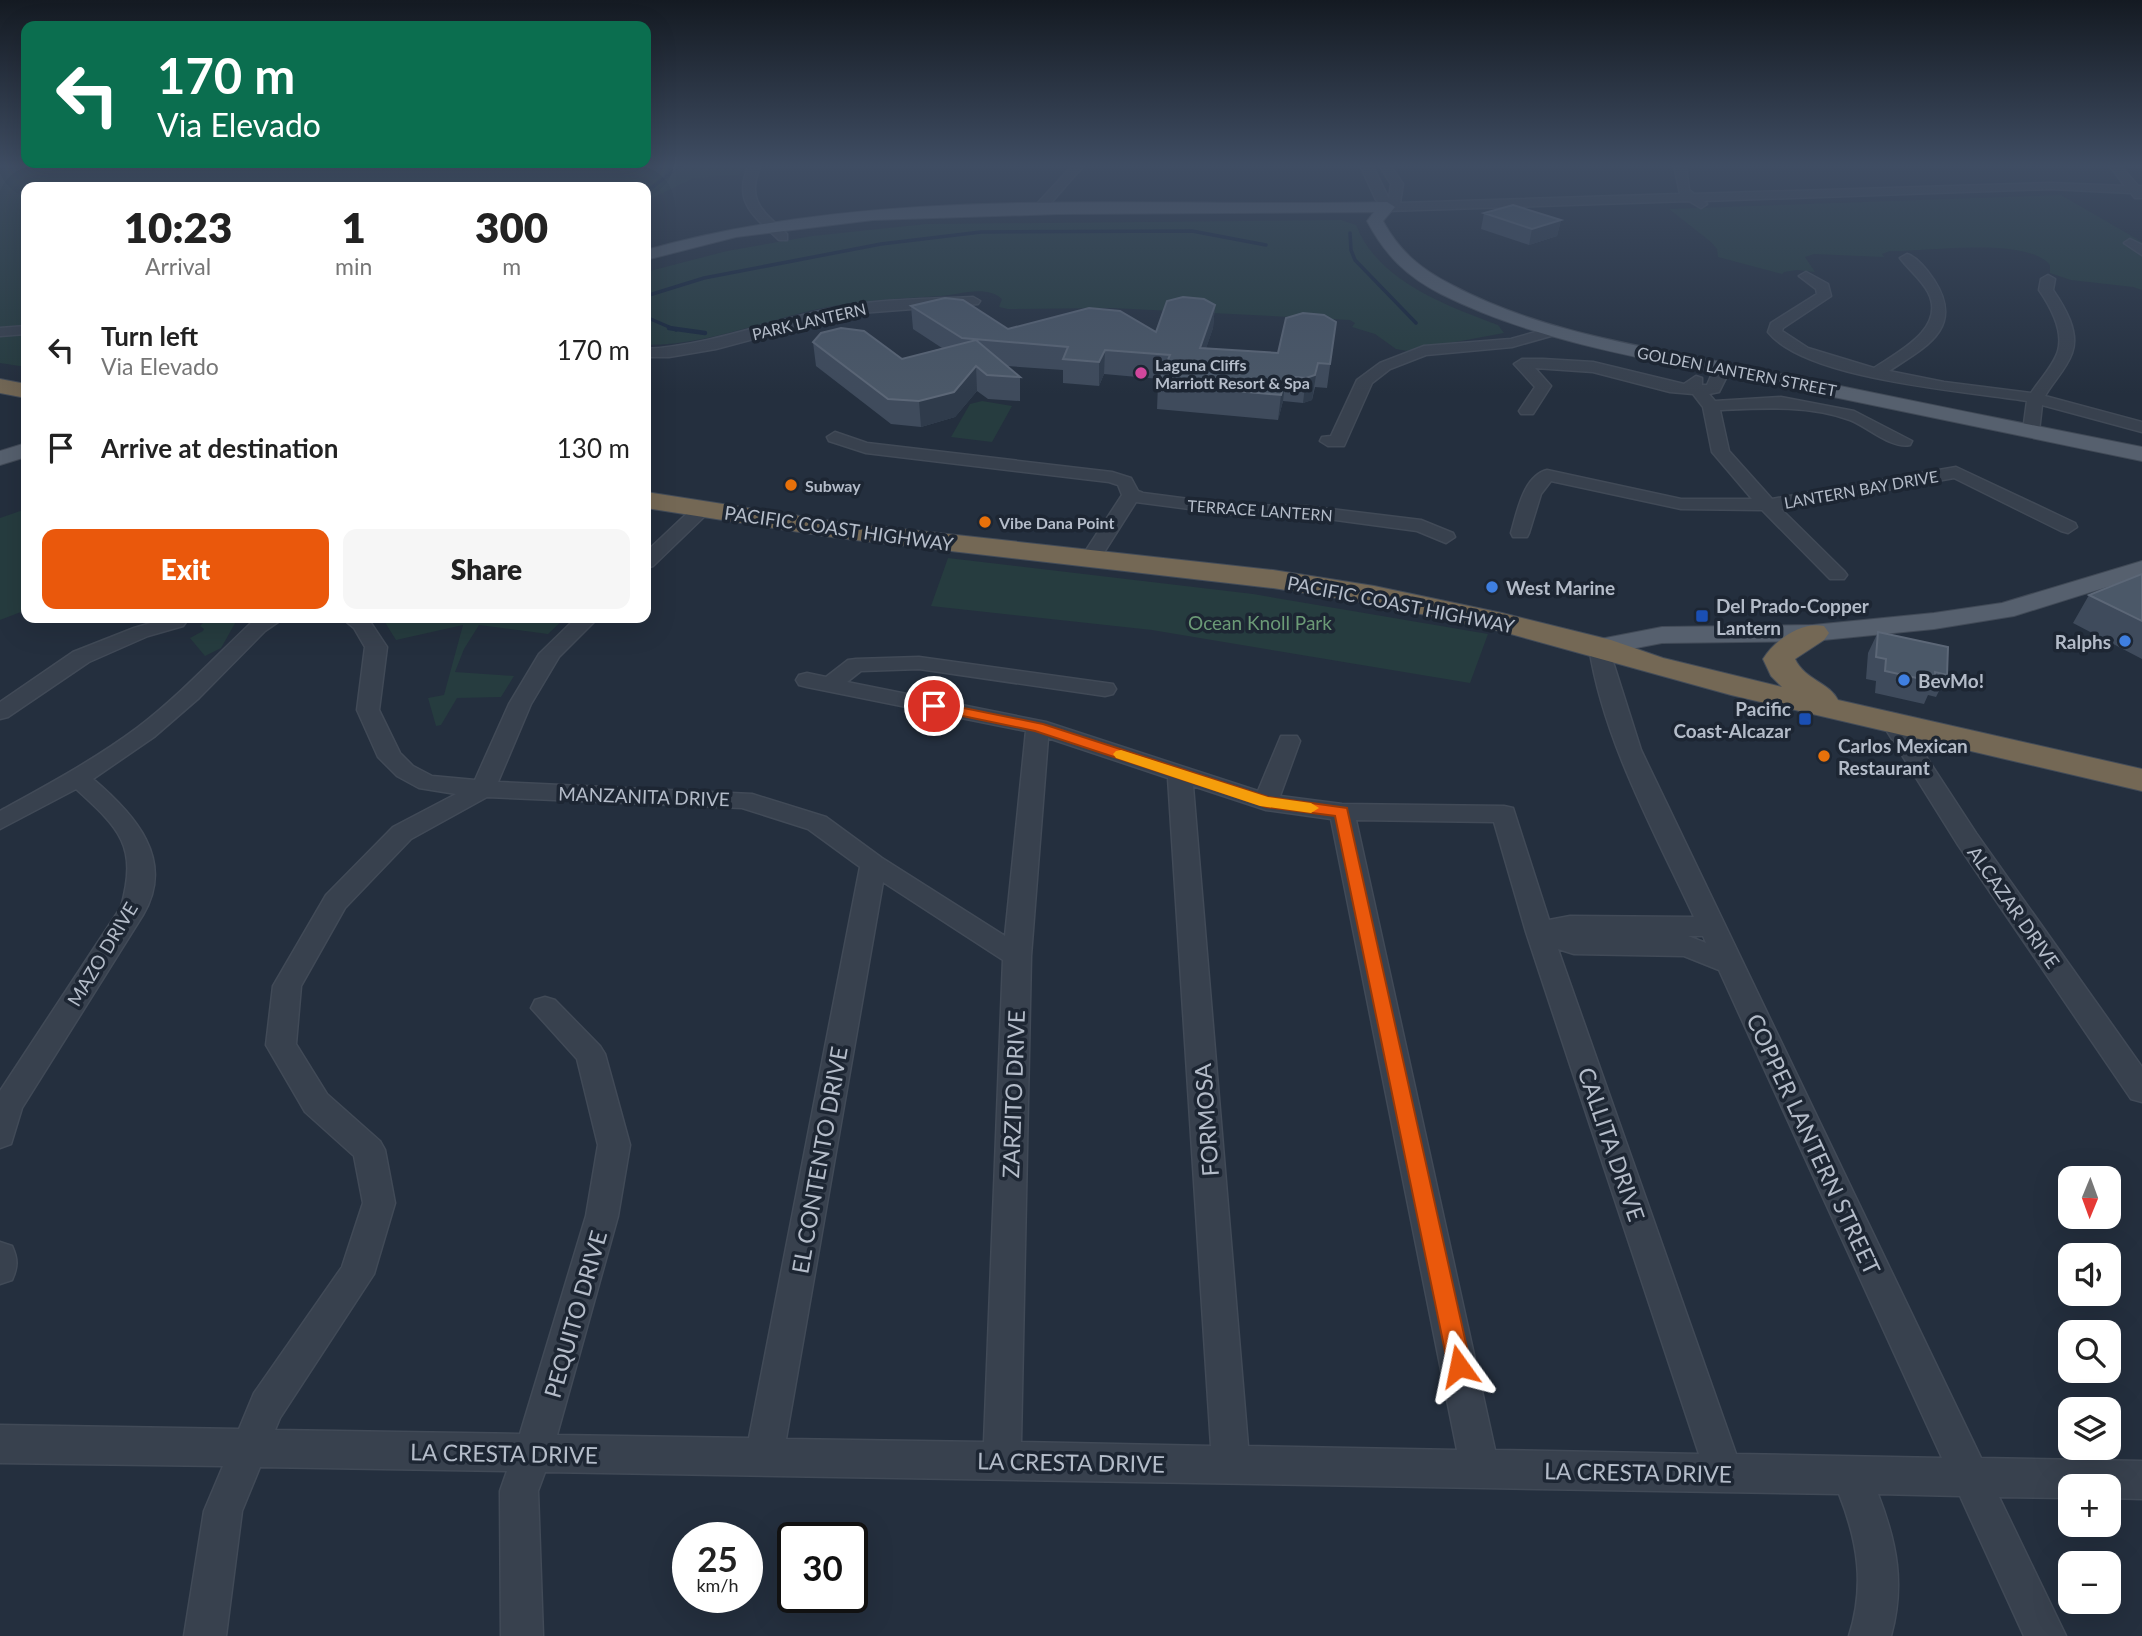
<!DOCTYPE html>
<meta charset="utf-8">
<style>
body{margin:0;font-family:Lato,sans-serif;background:#f6f6f6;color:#222;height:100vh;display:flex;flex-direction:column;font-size:26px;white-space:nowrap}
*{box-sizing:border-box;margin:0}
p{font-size:23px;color:#767676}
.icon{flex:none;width:38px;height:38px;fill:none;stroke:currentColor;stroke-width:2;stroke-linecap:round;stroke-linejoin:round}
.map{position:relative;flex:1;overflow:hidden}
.details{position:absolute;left:21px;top:182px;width:630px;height:441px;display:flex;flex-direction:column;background:#fff;border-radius:14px;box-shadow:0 7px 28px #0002}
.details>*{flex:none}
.top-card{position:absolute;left:21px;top:21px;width:630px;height:147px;border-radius:14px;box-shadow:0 7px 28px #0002;background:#0b6e4f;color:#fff;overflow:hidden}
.needle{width:46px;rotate:181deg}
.buttons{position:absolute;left:2058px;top:1166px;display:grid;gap:14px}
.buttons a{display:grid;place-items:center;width:63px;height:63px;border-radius:14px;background:#fff;box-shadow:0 7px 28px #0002;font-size:35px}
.speed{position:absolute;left:672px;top:1522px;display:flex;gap:14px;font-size:35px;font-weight:700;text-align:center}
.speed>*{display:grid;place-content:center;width:91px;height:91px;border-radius:50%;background:#fff;box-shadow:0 7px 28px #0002;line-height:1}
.speed small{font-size:18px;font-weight:400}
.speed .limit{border:4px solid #111;border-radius:10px;background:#fff;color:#111}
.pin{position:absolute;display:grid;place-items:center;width:60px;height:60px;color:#fff;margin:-30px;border:4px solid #fff;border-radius:50%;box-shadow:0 2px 7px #0007}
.me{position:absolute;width:77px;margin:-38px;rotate:348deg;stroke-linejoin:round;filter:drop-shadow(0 0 5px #0008)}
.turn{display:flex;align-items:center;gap:24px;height:147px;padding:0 21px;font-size:32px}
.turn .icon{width:91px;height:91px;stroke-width:2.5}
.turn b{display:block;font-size:49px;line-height:60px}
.eta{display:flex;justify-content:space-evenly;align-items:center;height:119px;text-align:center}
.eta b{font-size:42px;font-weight:800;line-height:49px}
.cta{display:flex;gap:14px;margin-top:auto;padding:14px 21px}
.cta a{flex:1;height:80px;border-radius:14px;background:#ea580c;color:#fff;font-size:28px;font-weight:800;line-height:80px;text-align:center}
.cta a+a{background:#f6f6f6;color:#222}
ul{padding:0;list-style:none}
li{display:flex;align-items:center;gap:21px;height:98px;padding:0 21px}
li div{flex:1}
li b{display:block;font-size:26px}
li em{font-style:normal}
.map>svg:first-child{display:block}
.green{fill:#263c3f}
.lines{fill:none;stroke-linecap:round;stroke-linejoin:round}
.stream-far1{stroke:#17263c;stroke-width:3.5}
.stream{stroke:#17263c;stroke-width:4.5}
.minor-casing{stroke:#414a57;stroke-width:3}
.major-casing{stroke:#414a57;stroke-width:2}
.highway-casing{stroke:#434c59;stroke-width:2}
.minor{fill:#38414e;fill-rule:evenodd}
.major{fill:#56606e;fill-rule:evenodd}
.highway{fill:#746855;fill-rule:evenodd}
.wall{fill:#3f4b5c}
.shaded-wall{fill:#2f3b4b}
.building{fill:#4b5868;stroke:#5c6777;stroke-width:2}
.route{fill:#ea580c;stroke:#983908;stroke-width:2}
.slow{fill:#f59e0b}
.hotel-dot{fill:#d1479c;stroke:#1d2633;stroke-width:2.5}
.food-dot{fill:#e8710a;stroke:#1d2633;stroke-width:2.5}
.shop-dot{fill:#3f7fe0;stroke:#1d2633;stroke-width:2.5}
.transit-dot{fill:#1a4fb4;stroke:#1d2633;stroke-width:2.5}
.labels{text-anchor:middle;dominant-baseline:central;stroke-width:7;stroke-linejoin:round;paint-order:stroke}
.far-street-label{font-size:16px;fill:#b4bcc9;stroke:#1d2633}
.far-poi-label{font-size:16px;font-weight:bold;fill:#b4bcc9;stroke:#1d2633;text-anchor:start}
.street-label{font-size:19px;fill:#b4bcc9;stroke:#1d2633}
.poi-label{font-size:19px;font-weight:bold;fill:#b4bcc9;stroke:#1d2633;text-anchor:start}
.park-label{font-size:19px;fill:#6b9a76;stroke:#1d2633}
.near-street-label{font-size:23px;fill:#b4bcc9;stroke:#1d2633}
</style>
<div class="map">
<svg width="2142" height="1636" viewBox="0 0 2142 1636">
<rect width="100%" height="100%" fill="#242f3e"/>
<!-- green -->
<path class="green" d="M0,165H747L738,175L694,178L646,201V187H26V367L0,363Z
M2061,195L2142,242V290L2133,287L2071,280L2050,273V265C2027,236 1925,252 1890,251L1882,254L1884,257L1814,254L1805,257L1815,272L1797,270L1784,272L1782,274L1718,257L1717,249L1711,242L1669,209Z
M1341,220L1356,225C1378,281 1445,305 1498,325L1504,333L1407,351L1396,349L1375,334L1352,327L1355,323L1350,320L1112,308L1008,309L999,307L1002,299C986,284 959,295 940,296C898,299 859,300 818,309C760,322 706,345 646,345V272L727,251L812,236L926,224Z
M982,401L1012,406L992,442L951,437L970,404Z
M26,509V610L0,620V518Z
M948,558L1253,594L1488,634L1470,683L1152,630L931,606Z
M208,618H238L221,648L205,656L190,638L203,631L204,629L200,626Z
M389,618H565L548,634L479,625L464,649L455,672L514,676L501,697L457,698L441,725L436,726L428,698L444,695L463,625L396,640L383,619Z"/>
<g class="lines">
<!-- stream-far1 -->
<path class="stream-far1" d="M646,192L681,165
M1350,233L1351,250L1355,260L1416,323
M646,296L704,278L881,244L981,232L1192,231L1266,245
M646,317L676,330"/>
<!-- stream -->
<path class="stream" d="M669,328L705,333"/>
<defs>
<path id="minor" d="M749,165H761C745,201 763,211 787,234V240H779C754,216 732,202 749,165Z
M1073,165H1084L1043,212H1035V206Z
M1360,165H1372L1389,199L1391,184L1379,165H1390L1403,184L1400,203L1680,194L1674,165H1686L1689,190L1694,194L2051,183L2125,186L2109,165H2120L2138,186H2142V198H2135L2131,193L2051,189L1704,201L1707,204L1701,208L1689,201L1387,211L1383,210L1382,204L1376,200Z
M2130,239L2142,245V255L2124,243Z
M1907,254C1917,257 1928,271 1934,280C1965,328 1926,347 1889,371L1944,382L2031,393C2039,381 2054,365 2058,351C2064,330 2050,306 2039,290L2041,279L2048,275L2055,279L2053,290C2064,306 2080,332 2072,353C2067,368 2053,382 2045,396L2142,422V432L2042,405L2039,431L2037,435H2025L2023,431L2027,401C1966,391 1806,380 1768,332L1771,323L1817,294L1816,289L1799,276L1806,272L1828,284L1831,296L1783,328L1782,331L1808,348L1874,368C1898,352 1947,328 1928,292C1921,279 1909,270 1900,258Z
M973,297L980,301L978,304L847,314L716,349L669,357H646V349C710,345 767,322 829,309C876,299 925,299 973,297Z
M26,326V334L0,336V328Z
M1553,327L1558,328L1560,331L1558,334L1512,347L1426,355L1390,369L1372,383L1344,446H1328L1320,441L1322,437L1331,436L1357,380L1380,363L1424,346L1511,339Z
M1543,359L1593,362L1684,384L1696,376L1702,378V385H1707L1711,376L1706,367L1714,362L1719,364L1727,376L1719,392L1709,394L1715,401L1781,397L1854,411L1912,441L1910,445C1891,449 1868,427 1850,420C1809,405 1763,408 1720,410L1729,451L1772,499L1956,467L2075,523L2077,527L2068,533L2061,531L1954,478L1781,509L1844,571L1847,575L1844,579H1830L1762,510L1681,509L1551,481L1541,494L1529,533L1527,537H1513L1511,533C1517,513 1523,476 1547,470L1681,499H1752L1712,452L1703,407L1693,394L1670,392L1593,372L1535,368L1551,386L1533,414H1521L1519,411L1535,387L1514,364L1522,359Z
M835,432L867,443L1112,472L1131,478L1138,491L1143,493L1235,505L1306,506L1421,520L1453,533L1455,537L1446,543L1417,531L1306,516L1235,515L1136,502L1098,562L1091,564L1081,558L1122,495L1118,485L1109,482L866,453L829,441L827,437Z
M702,504L708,505L711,509L708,513L653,566L646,568V552L696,505Z
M168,618H183L186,622L183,626L148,636L89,662L8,717L0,719V702L73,652L134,628Z
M259,618H284L265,631L199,698L154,737L93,779C134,814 176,859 143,915L22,1108L11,1144L0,1148V1091L121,907C138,846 120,829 76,789L0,829V811C47,785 94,760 137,728C178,697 214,658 251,623Z
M342,618L369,620L387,647L379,710L400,753L413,766L432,776L475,780L509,704L539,654L576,618H598L559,657L531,704L498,782L752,794L826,817L882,858L1005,936L1026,731L807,687L799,685L796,680L799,675L807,673L826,677L848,660L856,659L919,657L1113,684L1116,689L1113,694L1105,696L919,669L861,671L847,682L1046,722L1258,791L1281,736H1297L1300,741L1280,796L1342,804L1504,806L1513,808L1549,920L1570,916L1694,917C1654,831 1604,742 1589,647L1593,643H1607L1641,750L1981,1458L2142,1461V1499L2109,1498V1486H2070V1498L1999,1497L2066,1636H2024L1960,1496L1878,1494C1897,1543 1905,1585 1891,1636H1849C1865,1586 1858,1542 1839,1494L545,1472L538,1491L543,1636H501L500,1491L507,1471L260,1467L242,1511L226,1636H184L204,1511L223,1466L0,1463V1425L239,1429L254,1393L342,1267L363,1203L354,1156L305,1112L266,1045L273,986L326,895L393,827L456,794L419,788L397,776L378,757L357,710L365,647L354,628ZM1048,738L1168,778L1211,1446L1021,1442L1031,956ZM1193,786L1266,810L1331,819L1457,1450L1248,1446ZM487,797L742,808L808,829L860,867L749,1438L557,1435L618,1216L630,1145L605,1054L600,1046L555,1000L545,997L535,1000L531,1008L577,1059L598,1145L586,1216L520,1434L275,1430L280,1418L374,1274L395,1203L385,1150L380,1141L327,1094L296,1044L301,986L345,908L411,839ZM1356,820L1494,822L1526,932L1699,1454L1495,1450ZM883,882L1003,960L984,1442L786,1439ZM1688,936H1703L1706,943ZM1558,949L1574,954L1684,956L1719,970L1942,1458L1736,1454Z
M1891,713L1899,715L1976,833L2142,1067V1102L2131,1099L1958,845L1880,720L1883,715Z
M0,1242L12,1246C18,1259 18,1267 12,1280L0,1284Z"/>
<path id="major" d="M1387,202L1395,207L1383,221C1400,252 1421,269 1452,285C1542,333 1648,347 1747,367C1879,394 2010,421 2142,447V461C2012,434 1882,407 1752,380C1647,359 1537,342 1441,294C1406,276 1385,255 1367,221L1374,212L1059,214L873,220L736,237L646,260V250C882,183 1144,208 1387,202Z
M26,443V457L0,465V451Z
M2142,561V576L2014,616L1934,629L1813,641L1662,643L1600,655L1590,653L1586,647L1590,641L1662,627L1813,625L1934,613L2002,603Z"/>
<path id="highway" d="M0,379L26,384V398L0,393Z
M646,492L838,522L1273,570L1374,586L1502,613L1611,640L1663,658L1782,687L1771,676L1763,659C1775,640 1801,621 1824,626L1829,633L1824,640L1795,659C1805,680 1829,682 1838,700L2142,769V791L1731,695L1500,631L1374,604L1273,588L838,538L646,508Z"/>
</defs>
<!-- minor casing -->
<use href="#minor" class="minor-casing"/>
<!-- major casing -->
<use href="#major" class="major-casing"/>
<!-- highway casing -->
<use href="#highway" class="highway-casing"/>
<!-- minor -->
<use href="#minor" class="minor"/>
<!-- major -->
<use href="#major" class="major"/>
<!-- highway -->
<use href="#highway" class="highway"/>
</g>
<!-- wall -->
<path class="wall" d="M1484,213L1561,220L1557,236L1529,245L1481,229Z
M1215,305L1213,328L1206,348L1278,353L1336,322L1327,388L1315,387L1312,400L1303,403L1283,401L1278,420L1157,409L1158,384L1160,379L1104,374L1099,386L1063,383V370L1007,366L1020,377V401L988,399L977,391L955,417L921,427L891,424L816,366L813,342L902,359L942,348L913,329L911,306L1008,329L1156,332Z
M2142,574V659L2073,623L2089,595Z
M1878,632L1947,675L1936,697L1928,695L1924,704L1875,693L1876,681L1866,679L1868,653Z"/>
<!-- shaded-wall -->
<path class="shaded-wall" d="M1561,220L1557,236L1529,245L1532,229Z
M1215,305L1213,328L1198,372L1200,348Z
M1105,350L1104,374L1099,386V362Z
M1318,363L1312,400L1303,403L1306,378Z
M976,366L977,391L955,417L921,427L919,401Z
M1286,376L1283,401L1278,420L1281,395Z"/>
<!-- building -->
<path class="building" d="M1513,205L1561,220L1532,229L1484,213Z
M1183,297L1204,299L1215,305L1200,348L1278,353L1286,318L1303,313L1324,315L1336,322L1330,364L1318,363L1315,375L1306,378L1286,376L1281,395L1158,384L1170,355L1105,350L1099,362L1063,359L1068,347L962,338L911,306L945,298L963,300L1008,329L1089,308L1120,311L1156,332L1167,301Z
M841,328L864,331L902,359L976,340L1020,377L987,375L976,366L954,392L919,401L888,399L813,342L821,333Z
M2142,574V621L2089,595Z
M1878,632L1948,647L1947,675L1935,672V682L1885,671L1886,659L1876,657Z"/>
<!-- sky -->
<linearGradient id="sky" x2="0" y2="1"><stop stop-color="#141a22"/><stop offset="0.42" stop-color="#3f4d63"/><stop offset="1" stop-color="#3f4d63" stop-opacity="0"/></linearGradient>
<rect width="2142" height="394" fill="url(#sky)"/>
<!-- route -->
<path class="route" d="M934,702L1043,724L1268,797L1347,808L1471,1366L1468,1374L1459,1377L1451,1374L1448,1366L1335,816L1266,807L1035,731L929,709L926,706L929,703Z"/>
<!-- slow -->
<path class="slow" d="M1121,750L1268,797L1311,803L1319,808L1311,813L1260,806L1116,758L1113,754L1116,751Z"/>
<!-- markers -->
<circle class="hotel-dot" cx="1141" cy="373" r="7"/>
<g class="food-dot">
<circle cx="791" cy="485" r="7"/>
<circle cx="985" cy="522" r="7"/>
<circle cx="1824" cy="756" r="7"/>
</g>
<g class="shop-dot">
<circle cx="1492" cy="587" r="7"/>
<circle cx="2125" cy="641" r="7"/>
<circle cx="1904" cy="680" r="7"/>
</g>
<g class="transit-dot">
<rect x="1695" y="609" width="14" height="14" rx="3.5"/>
<rect x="1798" y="712" width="14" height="14" rx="3.5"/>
</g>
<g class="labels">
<!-- far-street labels -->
<g class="far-street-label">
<text transform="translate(809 321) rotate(-13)">PARK LANTERN</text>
<text transform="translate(1737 371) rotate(11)">GOLDEN LANTERN STREET</text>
<text transform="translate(1861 489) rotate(-10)">LANTERN BAY DRIVE</text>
<text transform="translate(1260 510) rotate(4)">TERRACE LANTERN</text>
</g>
<!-- far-poi labels -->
<g class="far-poi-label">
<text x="1155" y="364">Laguna Cliffs<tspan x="1155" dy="18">Marriott Resort &amp; Spa</tspan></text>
<text x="805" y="485">Subway</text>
<text x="999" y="522">Vibe Dana Point</text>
</g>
<!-- street labels -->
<g class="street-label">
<text transform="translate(839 528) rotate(8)">PACIFIC COAST HIGHWAY</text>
<text transform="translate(1401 604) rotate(11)">PACIFIC COAST HIGHWAY</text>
<text transform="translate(644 796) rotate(2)">MANZANITA DRIVE</text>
<text transform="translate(2014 907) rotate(55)">ALCAZAR DRIVE</text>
<text transform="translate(102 954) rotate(-59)">MAZO DRIVE</text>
</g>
<!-- poi labels -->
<g class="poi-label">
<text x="1506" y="587">West Marine</text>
<text x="1716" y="605">Del Prado-Copper<tspan x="1716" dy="22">Lantern</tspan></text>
<text x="2111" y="641" text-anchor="end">Ralphs</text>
<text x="1918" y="680">BevMo!</text>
<text x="1791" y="708" text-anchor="end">Pacific<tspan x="1791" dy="22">Coast-Alcazar</tspan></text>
<text x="1838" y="745">Carlos Mexican<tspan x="1838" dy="22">Restaurant</tspan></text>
</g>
<!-- park labels -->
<g class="park-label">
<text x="1260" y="622">Ocean Knoll Park</text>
</g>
<!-- near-street labels -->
<g class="near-street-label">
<text transform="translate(1013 1094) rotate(-88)">ZARZITO DRIVE</text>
<text transform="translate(1206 1120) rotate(-94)">FORMOSA</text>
<text transform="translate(1612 1144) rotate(71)">CALLITA DRIVE</text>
<text transform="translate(1814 1144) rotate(65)">COPPER LANTERN STREET</text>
<text transform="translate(819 1160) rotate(-80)">EL CONTENTO DRIVE</text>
<text transform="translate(575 1314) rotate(-74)">PEQUITO DRIVE</text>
<text transform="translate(504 1453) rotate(1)">LA CRESTA DRIVE</text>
<text transform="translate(1071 1462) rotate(1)">LA CRESTA DRIVE</text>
<text transform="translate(1638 1472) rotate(1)">LA CRESTA DRIVE</text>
</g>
</g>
</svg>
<div class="buttons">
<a><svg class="needle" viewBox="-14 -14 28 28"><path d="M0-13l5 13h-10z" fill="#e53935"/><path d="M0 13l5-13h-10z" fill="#767676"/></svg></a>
<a><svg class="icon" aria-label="sound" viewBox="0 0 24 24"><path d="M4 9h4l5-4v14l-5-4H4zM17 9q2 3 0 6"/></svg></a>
<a><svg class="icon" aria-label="search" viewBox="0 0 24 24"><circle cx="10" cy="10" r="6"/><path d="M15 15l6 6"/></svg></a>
<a><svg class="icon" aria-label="layers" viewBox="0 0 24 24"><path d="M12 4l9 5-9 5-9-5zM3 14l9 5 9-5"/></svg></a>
<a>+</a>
<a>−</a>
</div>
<div class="speed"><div>25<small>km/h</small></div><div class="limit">30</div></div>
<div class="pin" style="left:934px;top:706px;background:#d93025"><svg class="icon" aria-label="arrive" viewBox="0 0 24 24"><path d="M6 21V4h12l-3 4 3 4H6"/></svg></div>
<svg class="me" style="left:1459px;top:1366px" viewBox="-20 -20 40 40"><path d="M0-17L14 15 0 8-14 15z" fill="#ea580c" stroke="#fff" stroke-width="4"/></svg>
<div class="top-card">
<div class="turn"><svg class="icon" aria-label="left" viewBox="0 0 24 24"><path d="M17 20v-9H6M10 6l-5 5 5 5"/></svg><div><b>170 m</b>Via Elevado</div></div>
</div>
<section class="details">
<div class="eta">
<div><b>10:23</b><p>Arrival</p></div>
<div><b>1</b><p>min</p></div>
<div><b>300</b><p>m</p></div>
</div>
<ul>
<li><svg class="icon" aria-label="left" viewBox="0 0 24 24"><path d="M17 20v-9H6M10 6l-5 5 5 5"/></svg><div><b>Turn left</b><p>Via Elevado</p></div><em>170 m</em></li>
<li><svg class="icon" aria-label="arrive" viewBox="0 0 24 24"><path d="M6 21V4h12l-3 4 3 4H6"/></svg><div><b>Arrive at destination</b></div><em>130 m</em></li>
</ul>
<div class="cta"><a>Exit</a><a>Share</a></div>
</section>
</div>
